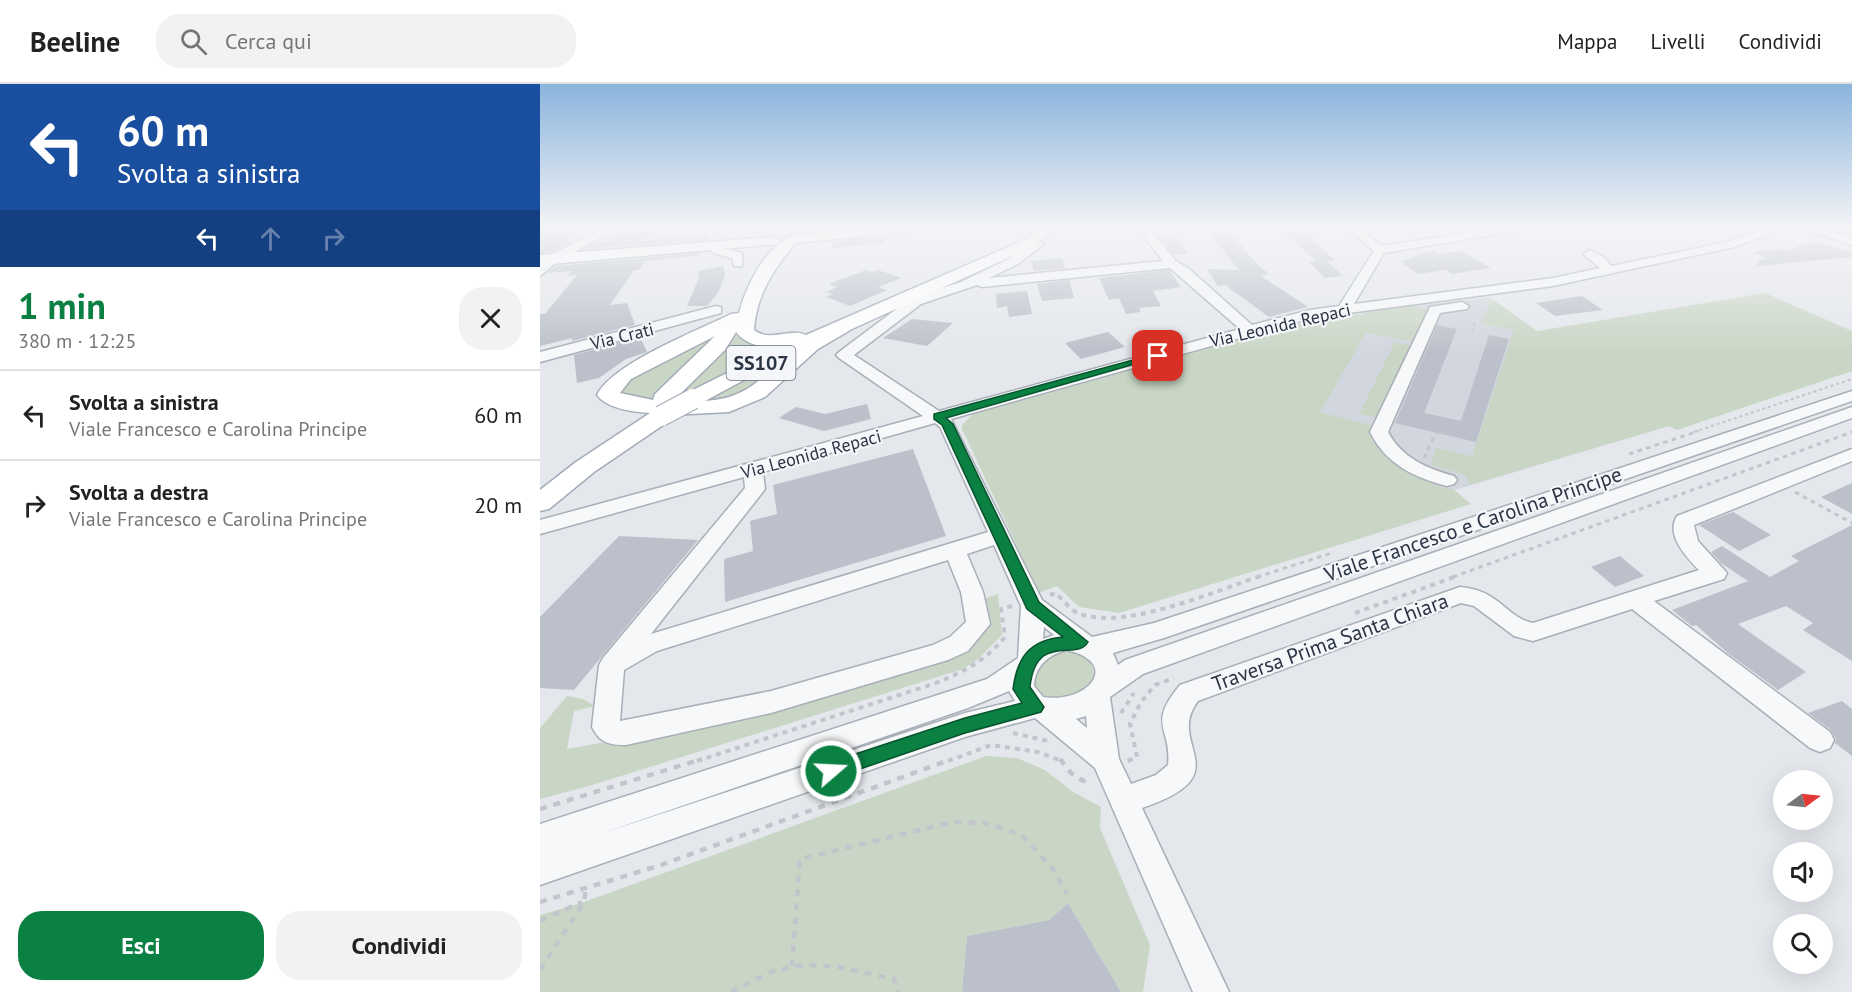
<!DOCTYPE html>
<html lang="it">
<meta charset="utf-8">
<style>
body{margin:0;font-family:"PT Sans",sans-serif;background:#f2f2f2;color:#222;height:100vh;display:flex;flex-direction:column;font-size:22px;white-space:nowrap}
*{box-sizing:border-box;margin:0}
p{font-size:20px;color:#767676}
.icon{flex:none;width:33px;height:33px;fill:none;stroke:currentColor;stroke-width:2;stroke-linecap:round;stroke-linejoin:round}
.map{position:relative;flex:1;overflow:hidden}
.details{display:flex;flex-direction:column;background:#fff;width:540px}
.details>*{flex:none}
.banner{background:#1a4fa0;color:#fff;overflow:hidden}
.needle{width:39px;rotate:75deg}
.fabs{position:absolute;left:1233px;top:686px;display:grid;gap:12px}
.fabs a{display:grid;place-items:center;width:60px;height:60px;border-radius:50%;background:#fff;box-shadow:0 6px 24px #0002;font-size:30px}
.pin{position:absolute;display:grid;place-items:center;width:51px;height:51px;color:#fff;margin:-26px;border-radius:12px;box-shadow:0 3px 9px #0006}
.me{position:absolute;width:66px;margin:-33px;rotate:71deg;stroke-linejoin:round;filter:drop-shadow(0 0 4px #0008)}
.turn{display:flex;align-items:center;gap:21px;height:126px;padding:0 18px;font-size:27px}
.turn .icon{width:78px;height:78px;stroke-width:2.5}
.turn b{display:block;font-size:42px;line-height:51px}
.lanes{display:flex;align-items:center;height:57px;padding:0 18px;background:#0003;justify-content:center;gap:30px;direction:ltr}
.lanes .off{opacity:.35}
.round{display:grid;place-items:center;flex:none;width:63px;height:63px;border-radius:24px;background:#f2f2f2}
.overview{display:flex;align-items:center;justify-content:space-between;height:102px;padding:0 18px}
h1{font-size:36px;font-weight:700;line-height:45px;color:#0b8043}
.cta{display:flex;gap:12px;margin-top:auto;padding:12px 18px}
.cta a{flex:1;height:69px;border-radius:24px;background:#0b8043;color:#fff;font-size:24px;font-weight:700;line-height:69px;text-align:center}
.cta a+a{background:#f2f2f2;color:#222}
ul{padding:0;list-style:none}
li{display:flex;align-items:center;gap:18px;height:90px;padding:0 18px;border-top:2px solid #e0e0e0}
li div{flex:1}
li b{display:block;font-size:22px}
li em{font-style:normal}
header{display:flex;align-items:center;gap:36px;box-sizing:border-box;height:84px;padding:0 30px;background:#fff;border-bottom:2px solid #e0e0e0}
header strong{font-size:28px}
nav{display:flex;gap:33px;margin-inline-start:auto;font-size:21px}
.search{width:420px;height:54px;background:#f2f2f2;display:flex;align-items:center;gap:15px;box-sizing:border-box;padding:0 21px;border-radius:24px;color:#767676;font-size:22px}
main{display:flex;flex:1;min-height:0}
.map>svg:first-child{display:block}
.built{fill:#d2d6de}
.green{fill:#c9d6c5}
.building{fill:#bbc0ca}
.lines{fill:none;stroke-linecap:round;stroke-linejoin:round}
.minor-casing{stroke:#a9aeb7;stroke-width:3}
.major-casing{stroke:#a3abb8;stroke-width:3}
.path-far3{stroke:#c2c5cb;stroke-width:2;stroke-dasharray:3 3;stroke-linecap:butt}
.path-far2{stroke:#c2c5cb;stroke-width:3;stroke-dasharray:4.5 4.5;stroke-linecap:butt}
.path-far1{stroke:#c2c5cb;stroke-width:4;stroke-dasharray:5 5;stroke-linecap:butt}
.path{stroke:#c2c5cb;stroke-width:4.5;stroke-dasharray:7 7;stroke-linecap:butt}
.minor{fill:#f7f8fa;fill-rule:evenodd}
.major{fill:#fff;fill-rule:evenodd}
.major-bridge-casing{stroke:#a3abb8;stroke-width:22;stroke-linecap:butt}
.major-bridge{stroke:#fff;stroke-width:20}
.route{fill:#0b8043;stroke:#07532c;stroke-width:1.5}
.labels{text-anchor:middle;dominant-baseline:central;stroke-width:4.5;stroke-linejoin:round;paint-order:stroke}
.far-street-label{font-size:18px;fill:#2b3445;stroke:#f4f6f9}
.shield{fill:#f4f6f9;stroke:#676e7b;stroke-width:1.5}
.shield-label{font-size:20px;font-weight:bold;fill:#2b3445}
.street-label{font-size:21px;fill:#2b3445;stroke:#f4f6f9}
</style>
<header>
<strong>Beeline</strong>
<div class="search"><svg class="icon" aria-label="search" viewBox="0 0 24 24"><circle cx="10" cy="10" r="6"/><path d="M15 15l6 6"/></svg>Cerca qui</div>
<nav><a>Mappa</a><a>Livelli</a><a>Condividi</a></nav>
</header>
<main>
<section class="details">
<div class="banner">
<div class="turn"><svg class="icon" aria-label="left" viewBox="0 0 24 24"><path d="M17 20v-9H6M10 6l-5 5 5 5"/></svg><div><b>60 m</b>Svolta a sinistra</div></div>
<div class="lanes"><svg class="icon" aria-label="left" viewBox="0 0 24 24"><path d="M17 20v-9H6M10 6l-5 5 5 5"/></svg><svg class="icon off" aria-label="ahead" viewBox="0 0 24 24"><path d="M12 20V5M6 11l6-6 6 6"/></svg><svg class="icon off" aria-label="right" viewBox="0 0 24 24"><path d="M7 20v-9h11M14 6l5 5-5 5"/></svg></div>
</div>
<div class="overview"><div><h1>1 min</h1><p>380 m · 12:25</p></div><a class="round"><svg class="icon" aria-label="close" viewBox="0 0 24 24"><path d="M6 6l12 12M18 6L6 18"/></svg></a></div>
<ul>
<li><svg class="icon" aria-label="left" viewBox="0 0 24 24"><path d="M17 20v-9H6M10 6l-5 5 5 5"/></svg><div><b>Svolta a sinistra</b><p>Viale Francesco e Carolina Principe</p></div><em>60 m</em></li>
<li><svg class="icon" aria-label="right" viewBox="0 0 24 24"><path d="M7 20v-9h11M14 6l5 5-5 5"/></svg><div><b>Svolta a destra</b><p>Viale Francesco e Carolina Principe</p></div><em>20 m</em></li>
</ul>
<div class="cta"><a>Esci</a><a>Condividi</a></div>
</section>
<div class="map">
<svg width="1312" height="908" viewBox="0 0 1312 908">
<rect width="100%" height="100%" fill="#e4e7ec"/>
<!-- built -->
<path class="built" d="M949,213L1129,342L881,416L743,303L825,228Z"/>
<!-- green -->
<path class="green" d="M1225,209L1312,247V287L1137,346L1129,342L929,401L925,391L891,381L896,364L932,372L974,246L941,239L952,215L997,247Z
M870,222L888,225L875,258L826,249L780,328L835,342L860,382L897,402L914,406L931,420L579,529L539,523L517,502L499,509L422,345V341L433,330L756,240Z
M184,248L112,318L77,311L96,287Z
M196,248L252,257L113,332Z
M855,258L873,262L839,334L819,330Z
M261,265L208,312L154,321Z
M458,510L462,551L437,576L423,585L49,702L0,715V644L27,612L43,615L55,622L34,627L27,665L220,630L424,567L444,549V515Z
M521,567C542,568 555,574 554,597L533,617L502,616L492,607L495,582L506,572Z
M446,672L477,674L505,686L533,708L561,723L560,744L610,861L603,908H581L528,819L509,836L427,852L422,908H0V831L44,818Z"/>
<!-- building -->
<path class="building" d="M0,142H24L32,158L11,168L0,169Z
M98,142H126L99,157L172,150L168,156L44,165Z
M664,142H684L717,180L729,190L721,192L768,223L729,233L685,201L678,202L667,185L699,186Z
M738,142H786L771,155L795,176L787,177L803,192L785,194L769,178L776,177Z
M347,152L344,159L291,164L294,157Z
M636,152L648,169L634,171L620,154Z
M1273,157L1312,169V173L1218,182L1217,178L1226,174L1213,168L1239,165L1245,167Z
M896,167L897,170L922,167L951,184L912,190L905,186L878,190L861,178L879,170Z
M159,169L157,172L105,177L99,186H94L70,221L87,219L95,241L32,257V254L0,262V230H5L37,191L27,192L31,187L7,189L16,182Z
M522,174L525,184L494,187L491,177Z
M183,182L185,191L178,209L167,222H147L159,194L158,187Z
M326,186L332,188L338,186L361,194L338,203L347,206L310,222L286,213L293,210L286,208L297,203L289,200Z
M629,186L641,203L613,207L621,222L599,224L601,228L586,230L579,214L569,216L559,194Z
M529,196L534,214L502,217L497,200Z
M487,207L492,230L469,233L467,222L457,224L456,210Z
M1042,212L1063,226L1015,232L996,219Z
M372,235L413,239L387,262L343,254Z
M897,241L917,245L884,329L921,337L949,251L969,255L936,358L855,339Z
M568,248L585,263L541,275L525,259Z
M100,253L107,268L86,275L59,294L37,299L34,271Z
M327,320L331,335L284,347L239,334L256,323L285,330Z
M373,365L406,452L185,518L184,475L213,467L210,437L237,430L233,401Z
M1312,399V430L1281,413Z
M1193,428L1231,451L1199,467L1159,441Z
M1312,441V577L1263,546L1273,539L1246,522L1198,540L1266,588L1238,606L1189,570L1156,541L1152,542L1132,526L1208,497L1181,479L1171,468L1182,462L1230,493L1259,477L1251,472Z
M79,452L158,456L34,606L0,604V533Z
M1080,472L1104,492L1075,503L1051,483Z
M1302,617L1312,625V672L1295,659L1296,655L1291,646L1268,629Z
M528,819L581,908H422L427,852L509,836Z"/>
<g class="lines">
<defs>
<path id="minor" d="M68,142H82L18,177L0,192V181L10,171Z
M239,142H251L245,154L235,152Z
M596,142H607L636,177L648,184L712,241L770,226L799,222L834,167L805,142H816L842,162L970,142H994L988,145L844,169L814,220L1013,194L1060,184L1043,170L1049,166L1064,173L1071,182L1187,158L1234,142H1250L1194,163L1013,202L771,234L411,335L502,516L552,553L614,539L1312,307V317L624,554L573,569L578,581L585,576L1312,323V334L603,590L570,613L579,675L591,700L616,691L628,681C632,643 606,642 640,601L920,503C960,506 965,533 993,539L1159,486C1147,474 1125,451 1137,432L1312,365V377L1154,441L1158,457L1187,489L1184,495L1114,517L1290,648L1294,656L1290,664L1280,668L1270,664L1092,525L993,557L974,552L934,522L921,519L658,617C624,661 703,690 602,724L689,908H653L555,684L495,634L425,653L0,801V740L447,595L478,574L481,522L454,461L427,470L443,508L450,540L428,567L408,576L231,629L86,661C69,661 60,659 52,643L59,581L63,574L205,404L204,393L0,450V436L383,332L299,274L296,271L299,268L371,214L421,198L470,174L494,158L504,160L478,180L449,194L623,177ZM630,184L700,245L399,327L314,271L381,220L437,201L442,203ZM395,339L400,343L448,448L111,550L222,409L225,405L223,388ZM408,476L421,508L426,538L410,553L393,561L231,607L80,637L84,586L117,567ZM504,543L514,551L503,555ZM526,566C582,578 549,620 503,613L494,602C495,582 507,572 526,566ZM469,607L475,617L425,629L60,750L428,624ZM546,632L547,644L536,635Z
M1253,142H1270L1312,154V161Z
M176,158H184V164L202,169V182H194L192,174L173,169L171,166Z
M922,218L929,222L927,225L900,229L848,348C862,374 886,384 914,392L917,396L914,400L907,402C873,393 846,380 830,348L890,223Z
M176,222L181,223V229L0,278V268Z"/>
<path id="major" d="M344,142H390L383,146L256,159C234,184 216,212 214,246C230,259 250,243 266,251L482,157L505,142H521L492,163L312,245L278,265L225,313L189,328L131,331L129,337L54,388L9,425L0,427V406L36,378L110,329C94,328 67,325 57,311C73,279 157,247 191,230L199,229C206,202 227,158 256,151ZM196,248C207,262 224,264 241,262L145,310L142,315L145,318H132L185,266ZM175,252L115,310L113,316L80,309L91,295ZM243,275C217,299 202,315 165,317Z
M233,153L240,157L238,160L0,181V171Z"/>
</defs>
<!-- minor casing -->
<use href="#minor" class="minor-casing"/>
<!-- major casing -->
<use href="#major" class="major-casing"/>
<!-- path-far3 -->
<path class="path-far3" d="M932,248L935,238
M1154,348L1312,295"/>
<!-- path-far2 -->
<path class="path-far2" d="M1089,370L1159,347
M884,374L896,348
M1255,408L1312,439
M717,493L792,469
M913,493L1312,348"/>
<!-- path-far1 -->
<path class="path-far1" d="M510,511L516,509C522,515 531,527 540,530C588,546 674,507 721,492
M815,529L917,492
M581,629L594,609
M473,649L508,657
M157,677L396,599C425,587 445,577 465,553L461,525L472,522
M408,677L451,661L498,668L522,677
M588,677L597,673L590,640L601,618L615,601L634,594"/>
<!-- path -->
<path class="path" d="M520,675L531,689L543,697L549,694
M588,677L592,675
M0,725L162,675
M0,818L121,781L412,675
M0,837L42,818
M252,882L260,775L413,738L445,739L482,751L513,785L527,810
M0,886L44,818L46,805
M191,908L233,887L263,881L294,882L354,895L358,908"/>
<!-- minor -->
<use href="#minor" class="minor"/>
<!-- major -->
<use href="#major" class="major"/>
<defs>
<path id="major-bridge" d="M121,332L153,315"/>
</defs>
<!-- major-bridge casing -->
<use href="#major-bridge" class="major-bridge-casing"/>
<!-- major-bridge -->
<use href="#major-bridge" class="major-bridge"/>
</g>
<!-- sky -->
<linearGradient id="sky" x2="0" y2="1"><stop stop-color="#8bb4dd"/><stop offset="0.53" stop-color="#f3f4f6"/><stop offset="1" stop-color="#f3f4f6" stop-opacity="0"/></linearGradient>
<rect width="1312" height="269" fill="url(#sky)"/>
<!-- route -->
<path class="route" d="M615,270L623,272L406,334L413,340L499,518L548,558C537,578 496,547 490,603L504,623L501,628L425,649L291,695L285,693L282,687L285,681L291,678L425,634L482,619L473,605C477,574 489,556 523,553L487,525L402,341L394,335V330Z"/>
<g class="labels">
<!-- far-street labels -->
<g class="far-street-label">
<text transform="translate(740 241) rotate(-13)">Via Leonida Repaci</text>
<text transform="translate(82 252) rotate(-14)">Via Crati</text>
<text transform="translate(271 370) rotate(-15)">Via Leonida Repaci</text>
</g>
<!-- shield labels -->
<rect class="shield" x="186.5" y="262" width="69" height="34" rx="4.5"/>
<g class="shield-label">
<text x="221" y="279">SS107</text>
</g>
<!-- street labels -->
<g class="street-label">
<text transform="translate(933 440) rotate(-19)">Viale Francesco e Carolina Principe</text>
<text transform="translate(790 558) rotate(-20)">Traversa Prima Santa Chiara</text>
</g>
</g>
</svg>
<div class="fabs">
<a><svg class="needle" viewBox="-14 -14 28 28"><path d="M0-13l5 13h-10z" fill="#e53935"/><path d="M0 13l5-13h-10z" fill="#767676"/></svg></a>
<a><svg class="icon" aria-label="sound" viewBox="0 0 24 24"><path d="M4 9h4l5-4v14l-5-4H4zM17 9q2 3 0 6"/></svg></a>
<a><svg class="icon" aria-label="search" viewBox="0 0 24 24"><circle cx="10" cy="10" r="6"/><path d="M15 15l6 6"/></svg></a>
</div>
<div class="pin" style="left:618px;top:272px;background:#d93025"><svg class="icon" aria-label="arrive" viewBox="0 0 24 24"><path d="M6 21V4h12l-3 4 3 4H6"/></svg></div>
<svg class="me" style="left:291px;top:687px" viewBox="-20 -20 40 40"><circle r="17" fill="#0b8043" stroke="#fff" stroke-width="3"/><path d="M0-11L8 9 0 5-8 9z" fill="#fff"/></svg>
</div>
</main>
